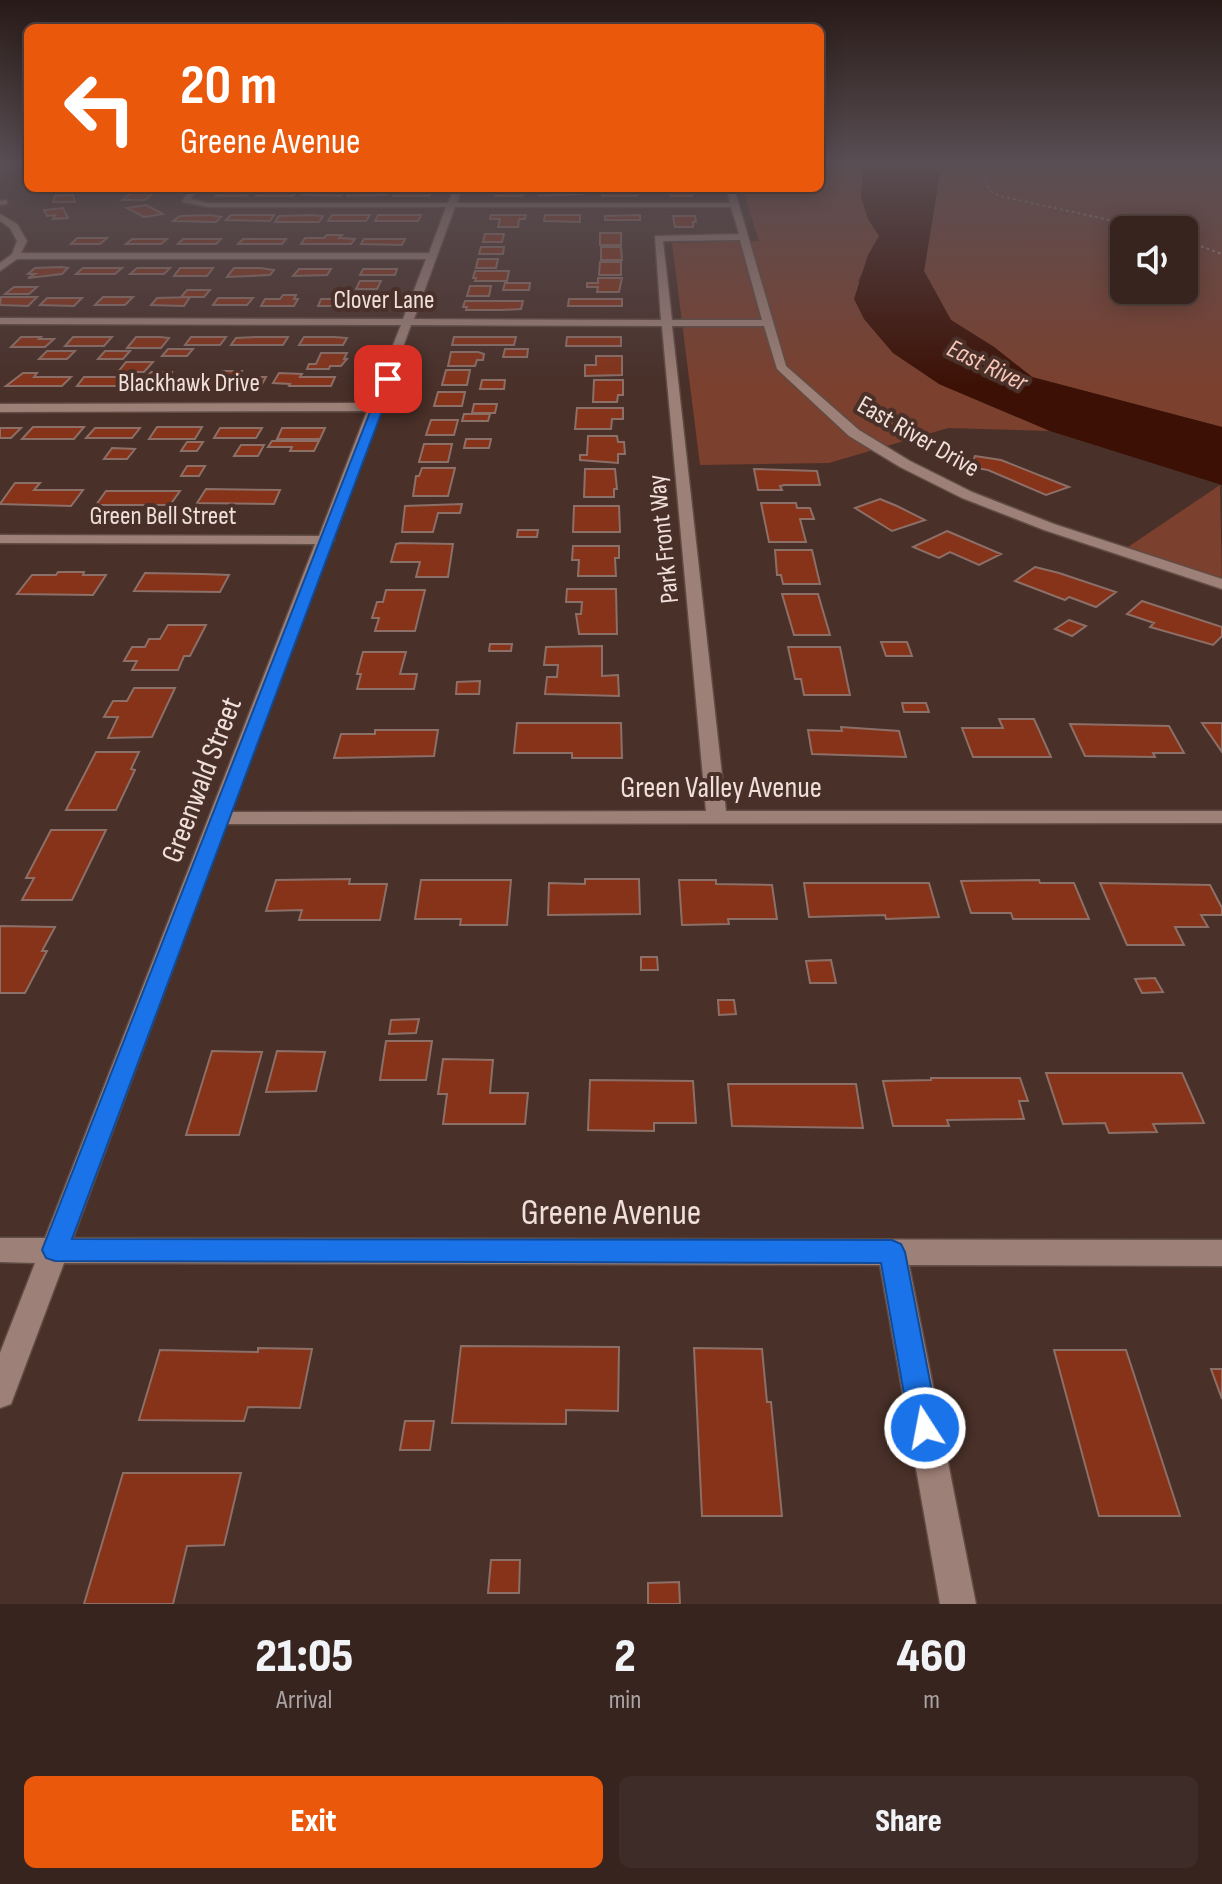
<!DOCTYPE html>
<style>
body{margin:0;font-family:"Sofia Sans Condensed",sans-serif;background:#3e2c28;color:#f1f3f6;height:100vh;display:flex;flex-direction:column;font-size:30px;white-space:nowrap}
*{box-sizing:border-box;margin:0}
p{font-size:26px;color:#aaa4a4}
.icon{flex:none;width:44px;height:44px;fill:none;stroke:currentColor;stroke-width:2;stroke-linecap:round;stroke-linejoin:round}
.map{position:relative;height:1604px;overflow:hidden}
.drawer{display:flex;flex-direction:column;background:#37241f;flex:1}
.drawer>*{flex:none}
.banner{position:absolute;left:24px;top:24px;width:800px;height:168px;border-radius:12px;box-shadow:0 4px 20px #0003,0 0 0 2px #51413d;background:#ea580c;color:#fff;overflow:hidden}
.buttons{position:absolute;left:1110px;top:216px;display:grid;gap:16px}
.buttons a{display:grid;place-items:center;width:88px;height:88px;border-radius:12px;background:#37241f;box-shadow:0 4px 20px #0003,0 0 0 2px #51413d;font-size:40px}
.pin{position:absolute;display:grid;place-items:center;width:68px;height:68px;color:#fff;margin:-34px;border-radius:16px;box-shadow:0 4px 12px #0006}
.me{position:absolute;width:88px;margin:-44px;rotate:349deg;stroke-linejoin:round;filter:drop-shadow(0 0 6px #0008)}
.turn{display:flex;align-items:center;gap:28px;height:168px;padding:0 24px;font-size:36px}
.turn .icon{width:104px;height:104px;stroke-width:2.5}
.turn b{display:block;font-size:56px;line-height:68px}
.eta{display:flex;justify-content:space-evenly;align-items:center;height:136px;text-align:center}
.eta b{font-size:48px;font-weight:800;line-height:56px}
.cta{display:flex;gap:16px;margin-top:auto;padding:16px 24px}
.cta a{flex:1;height:92px;border-radius:12px;background:#ea580c;color:#fff;font-size:32px;font-weight:800;line-height:92px;text-align:center}
.cta a+a{background:#3e2c28;color:#f1f3f6}
.map>svg:first-child{display:block}
.green{fill:#7b402e;fill-rule:evenodd}
.water{fill:#3c1004}
.building{fill:#863319;stroke:#8c6f67;stroke-width:2}
.lines{fill:none;stroke-linecap:round;stroke-linejoin:round}
.minor-casing{stroke:#604c45;stroke-width:3}
.path{stroke:#9d8882;stroke-width:2;stroke-dasharray:3 3;stroke-linecap:butt}
.minor{fill:#9d8077;fill-rule:evenodd}
.route{fill:#1a73e8;stroke:#114b97;stroke-width:2}
.labels{text-anchor:middle;dominant-baseline:central;stroke-width:8;stroke-linejoin:round;paint-order:stroke}
.far-street-label{font-size:26px;fill:#f0dfda;stroke:#493029}
.far-water-label{font-size:26px;font-style:italic;fill:#f7c5b7;stroke:#493029}
.street-label{font-size:30px;fill:#f0dfda;stroke:#493029}
.near-street-label{font-size:36px;fill:#f0dfda;stroke:#493029}
</style>
<div class="map">
<svg width="1222" height="1604" viewBox="0 0 1222 1604">
<rect width="100%" height="100%" fill="#493029"/>
<!-- green -->
<path class="green" d="M820,164H864L861,197L868,219L879,236L858,281L939,384L1050,431L948,428L829,463L700,465L672,243L759,241L742,188H820Z
M934,164H1222V427L1032,377L994,347L951,320L924,271L940,173ZM1124,230H1184V290H1124Z
M1220,485L1222,584L1122,551Z"/>
<!-- water -->
<path class="water" d="M864,164H934L940,173L924,271L951,320L994,347L1032,377L1222,427V485L1050,431L939,384L893,353L864,319L854,299L868,255L879,236L868,219L861,197Z"/>
<!-- building -->
<path class="building" d="M63,188L84,190L48,193L35,189Z
M236,188H254L246,196H216L221,191H233Z
M346,188L341,196L302,195L307,189Z
M413,188H433L429,196H393L395,192H411Z
M499,188H519L524,189L522,196H495Z
M671,188H690L692,196H671Z
M136,189H158L145,200H122Z
M541,189H582V194L539,196Z
M637,190V196H602V191Z
M260,191H298L293,196H256Z
M350,191H389L387,195L347,196Z
M73,195L75,202H53L55,196Z
M146,205L163,214L144,217L127,208Z
M63,208L68,218L53,219L55,215L47,216L44,210Z
M210,215L221,217L216,222L173,221L180,216Z
M231,215H274L270,221L226,220Z
M311,215L323,216L319,222H275L279,216Z
M332,215H370L366,221H328Z
M378,215H421L418,221H375Z
M491,215H526L525,219H519L518,227H498L500,219H490Z
M545,215H580V222L544,221Z
M640,215V220H605V216Z
M673,216H695L696,222H693V227H675Z
M600,233H621V245H600Z
M485,234H504L502,242H483Z
M327,235H342L339,238L355,239L351,244H301L305,238H324Z
M77,238H107L100,244H71Z
M132,239H167L161,244H126Z
M183,239H221L216,244H178Z
M243,239H286L282,244H238Z
M364,239H405L402,245L361,244Z
M481,247H504L503,254H479Z
M601,247H621L622,260H601Z
M478,259H498L496,268H476Z
M600,262H621V275H599Z
M61,267L68,268L62,274L28,278L35,274H28L35,268Z
M83,268H122L115,274H76Z
M137,268H170L164,274H130Z
M180,268H213L207,276H174Z
M234,268H260L274,270L270,275L227,277Z
M299,269H331L327,275L293,276Z
M363,269H397L395,275H360Z
M475,271H509L507,281H475L476,278H473Z
M598,278H622L619,292H597L598,287H587V283H598Z
M360,281H381L377,289H356Z
M505,283H530L529,290H503Z
M470,286H491L489,296H467Z
M14,287H37L29,294H5Z
M187,290H210L204,297H181Z
M283,295H296L294,299H298L294,306H261L265,299H280Z
M37,297L28,306L0,305L1,297Z
M103,297H133L125,305H95Z
M190,297L184,306L151,305L157,298Z
M47,298H82L74,306L40,305Z
M218,298H253L247,305H213Z
M321,299H373L370,306H318Z
M569,299H622V306H568Z
M465,301H523L521,309L501,310H466L467,307H463Z
M21,337H41L39,339H54L45,347H11Z
M73,337H112L104,346H65Z
M136,337H160L169,338L161,348H127Z
M191,337H226L220,345H185Z
M256,337H288L283,345H231L236,338Z
M304,337H335L347,338L343,345H299Z
M454,337H516L514,345H452Z
M567,337H621V346H566Z
M168,349H193L187,356H162Z
M505,349H528L527,357H503Z
M47,351H75L67,359H39Z
M105,351H130L123,359H98Z
M451,352H478L484,354L483,360H477L475,366H448Z
M321,353H347L344,359H347L341,366H330L329,369H307L309,364H316Z
M596,356H622V375L585,376V365H596Z
M126,362H153L144,372H118Z
M446,370H470L467,385H442Z
M216,371H242L238,377H266L261,386H205Z
M151,372H172L169,377H199L192,386L140,385Z
M23,373H37L34,377H71L62,386H6Z
M279,373L302,374L300,377H335L331,386H289L290,384L273,383Z
M84,377H126L118,386H77Z
M482,380H505L504,389H480Z
M594,380H623V395H618L617,402H593Z
M438,392H465L462,406H434Z
M474,404H497L495,413H472Z
M577,408H623V419H612L611,429H575Z
M464,414H490L488,421H462Z
M431,420H458L454,435H426Z
M33,427H84L74,439H22Z
M157,427H202L195,439H149Z
M0,428H21L11,438H0Z
M95,428H140L132,438H86Z
M220,428H262L256,438H214Z
M282,428H325L320,439H277Z
M588,436H617L618,442H624L625,454H618V463L580,460V455H587Z
M466,439H491L489,448H464Z
M272,441H319L314,451H290L292,447H268Z
M187,442H203L197,451H181Z
M424,444H452L448,462H419Z
M241,445H264L258,456H234Z
M112,448L135,449L127,459H104Z
M975,456L1001,460L1069,487L1046,495L988,470L970,467Z
M187,466H205L199,476H181Z
M422,468H455L448,496H413L416,476H419Z
M585,469H615L617,489H614V497H584Z
M754,469L817,471L820,485H785L780,486L782,490H758Z
M15,483H40L34,490H83L71,506L0,504Z
M206,489L280,490L274,504L197,503Z
M106,491H180L170,505H96Z
M880,499L897,506L925,520L892,531L855,508Z
M761,503H796L797,508H810L814,519H800L806,542H769Z
M462,504L460,513H438L433,532H402L405,506Z
M574,506H619L620,532H573Z
M518,530H538L537,537H517Z
M947,531L1001,554L979,565L950,552L939,558L913,547Z
M400,543L453,544L448,577H416L420,562H391L396,544Z
M573,546H619V558H615L616,576H578L579,560H572Z
M775,550H812L820,584H783L781,575H777Z
M1035,567L1059,573L1116,592L1096,607L1069,597L1065,600L1015,581Z
M58,572H84L83,575H106L93,595L17,594L32,575H56Z
M145,573L203,574L229,575L220,592L134,591Z
M567,589H616L617,634H579L576,614H581L582,602H566Z
M386,590H425L415,631H375L379,618H372L377,602H383Z
M782,594H818L830,635H794Z
M1142,601L1222,627V636L1213,645L1150,627L1154,623L1127,614Z
M1069,620L1086,626L1072,636L1055,629Z
M168,625H206L190,656H184L178,670H132L137,661H124L132,647H145L149,639H160Z
M881,642H907L912,656H886Z
M490,644H512L511,651H489Z
M602,646V676L618,675L619,696L545,694L547,677H557L558,665H544L546,647Z
M788,647H840L850,695H804L801,679H795Z
M363,652H406L400,674H417L414,689H357L361,674H357Z
M480,681L479,694H456L457,682Z
M134,688H175L152,737L108,738L118,717H104L113,701H127Z
M902,703H926L929,712H904Z
M999,719H1034L1051,757H973L962,728H1003Z
M517,723H621L622,758H572V753H514Z
M1202,723H1222V752Z
M1070,724L1169,726L1184,753H1153L1155,757L1085,756Z
M841,727L899,731L906,757L812,754L808,730L842,731Z
M375,730H438L434,756L334,758L341,734H375Z
M96,752H139L131,769L135,770L116,810H66Z
M51,830H106L72,900H22L34,878H26Z
M350,879L349,884H387L380,920H299L302,910L266,911L276,880Z
M585,879H639L640,914L548,915L549,883L585,884Z
M421,880H511L507,925H460L461,919H415Z
M679,880H716V884L772,885L777,919H728L729,924L682,925Z
M1039,880L1040,883H1074L1089,919H1013L1011,913H971L961,881Z
M804,883H929L939,917L886,919L885,915L809,917Z
M1100,883L1210,885L1222,908V915H1201L1208,927H1175L1184,945H1127Z
M0,926L55,927L42,951H47L25,993H0Z
M641,957H657L658,970H641Z
M831,960L836,983H810L806,961Z
M1155,978L1163,992L1142,993L1135,979Z
M718,1000H734L736,1014L719,1015Z
M419,1019L416,1033L389,1034L391,1020Z
M386,1041H432L426,1080H380Z
M212,1051L262,1052L239,1135H186Z
M277,1051L325,1052L316,1091L266,1092Z
M443,1059L493,1060L490,1093H528L525,1124H443L447,1094H438Z
M1046,1073H1182L1204,1123L1153,1124L1157,1132L1109,1133L1105,1123L1063,1124Z
M931,1078H1020L1028,1101H1019L1024,1119L947,1120L949,1126H893L883,1081L931,1080Z
M590,1080L693,1081L696,1123H654V1131L588,1130Z
M728,1084H856L863,1128L732,1126Z
M461,1346L619,1347L618,1411L566,1410V1424L452,1423Z
M258,1348L312,1349L300,1408L248,1407L244,1421L139,1420L160,1350L258,1352Z
M694,1348L762,1349L767,1402H771L782,1516H702Z
M1054,1350H1126L1180,1516H1099Z
M1211,1369H1222V1399Z
M405,1421H434L430,1450H400Z
M123,1473H241L224,1545L187,1546L173,1604H84Z
M491,1560H520L519,1593H488Z
M679,1582L680,1604H648V1583Z"/>
<g class="lines">
<defs>
<path id="minor" d="M191,188H199L190,199L208,203H448L454,188H462L457,203H730L726,188H734L786,366L859,430L910,461L972,492L1054,524L1222,579V589L1044,530L962,498L900,467L849,436L777,369L764,326H672L726,811H1222V823L226,824L73,1238L1222,1240V1266L909,1265L976,1604H940L880,1265L64,1263L11,1404L0,1408V1353L35,1263L0,1262V1238H45L315,544L0,543V535L319,536L367,411L0,412V404L370,403L401,325L0,324V318L403,319L426,259H17L0,271V263L12,254L17,241L10,228L0,221V214L17,224L27,241L21,253H429L446,207H208L182,202ZM455,207H731L739,234L655,236L661,320L414,319ZM740,240L762,320H672L663,241ZM411,325L662,326L706,811L231,812L330,544L334,540L333,537L380,410L384,407L382,404Z
M7,200V204L0,205V201Z"/>
</defs>
<!-- minor casing -->
<use href="#minor" class="minor-casing"/>
<!-- path -->
<path class="path" d="M978,164L990,191L1000,196L1155,230
M1184,240L1222,254"/>
<!-- minor -->
<use href="#minor" class="minor"/>
</g>
<!-- sky -->
<linearGradient id="sky" x2="0" y2="1"><stop stop-color="#281a17"/><stop offset="0.42" stop-color="#594e54"/><stop offset="1" stop-color="#594e54" stop-opacity="0"/></linearGradient>
<rect width="1222" height="388" fill="url(#sky)"/>
<!-- route -->
<path class="route" d="M388,376L394,379L72,1239L892,1240L901,1244L905,1252L939,1428L935,1438L925,1442L914,1438L910,1428L881,1263L55,1261L46,1258L42,1250L383,379Z"/>
<g class="labels">
<!-- far-street labels -->
<g class="far-street-label">
<text x="384" y="300">Clover Lane</text>
<text x="189" y="383">Blackhawk Drive</text>
<text transform="translate(918 437) rotate(30)">East River Drive</text>
<text x="163" y="516">Green Bell Street</text>
<text transform="translate(664 539) rotate(-96)">Park Front Way</text>
</g>
<!-- far-water labels -->
<g class="far-water-label">
<text transform="translate(987 366) rotate(26)">East River</text>
</g>
<!-- street labels -->
<g class="street-label">
<text transform="translate(202 780) rotate(-69)">Greenwald Street</text>
<text x="721" y="788">Green Valley Avenue</text>
</g>
<!-- near-street labels -->
<g class="near-street-label">
<text x="611" y="1213">Greene Avenue</text>
</g>
</g>
</svg>
<div class="buttons">
<a><svg class="icon" aria-label="sound" viewBox="0 0 24 24"><path d="M4 9h4l5-4v14l-5-4H4zM17 9q2 3 0 6"/></svg></a>
</div>
<div class="pin" style="left:388px;top:379px;background:#d93025"><svg class="icon" aria-label="arrive" viewBox="0 0 24 24"><path d="M6 21V4h12l-3 4 3 4H6"/></svg></div>
<svg class="me" style="left:925px;top:1428px" viewBox="-20 -20 40 40"><circle r="17" fill="#1a73e8" stroke="#fff" stroke-width="3"/><path d="M0-11L8 9 0 5-8 9z" fill="#fff"/></svg>
<div class="banner">
<div class="turn"><svg class="icon" aria-label="left" viewBox="0 0 24 24"><path d="M17 20v-9H6M10 6l-5 5 5 5"/></svg><div><b>20 m</b>Greene Avenue</div></div>
</div>
</div>
<section class="drawer">
<div class="eta">
<div><b>21:05</b><p>Arrival</p></div>
<div><b>2</b><p>min</p></div>
<div><b>460</b><p>m</p></div>
</div>
<div class="cta"><a>Exit</a><a>Share</a></div>
</section>
